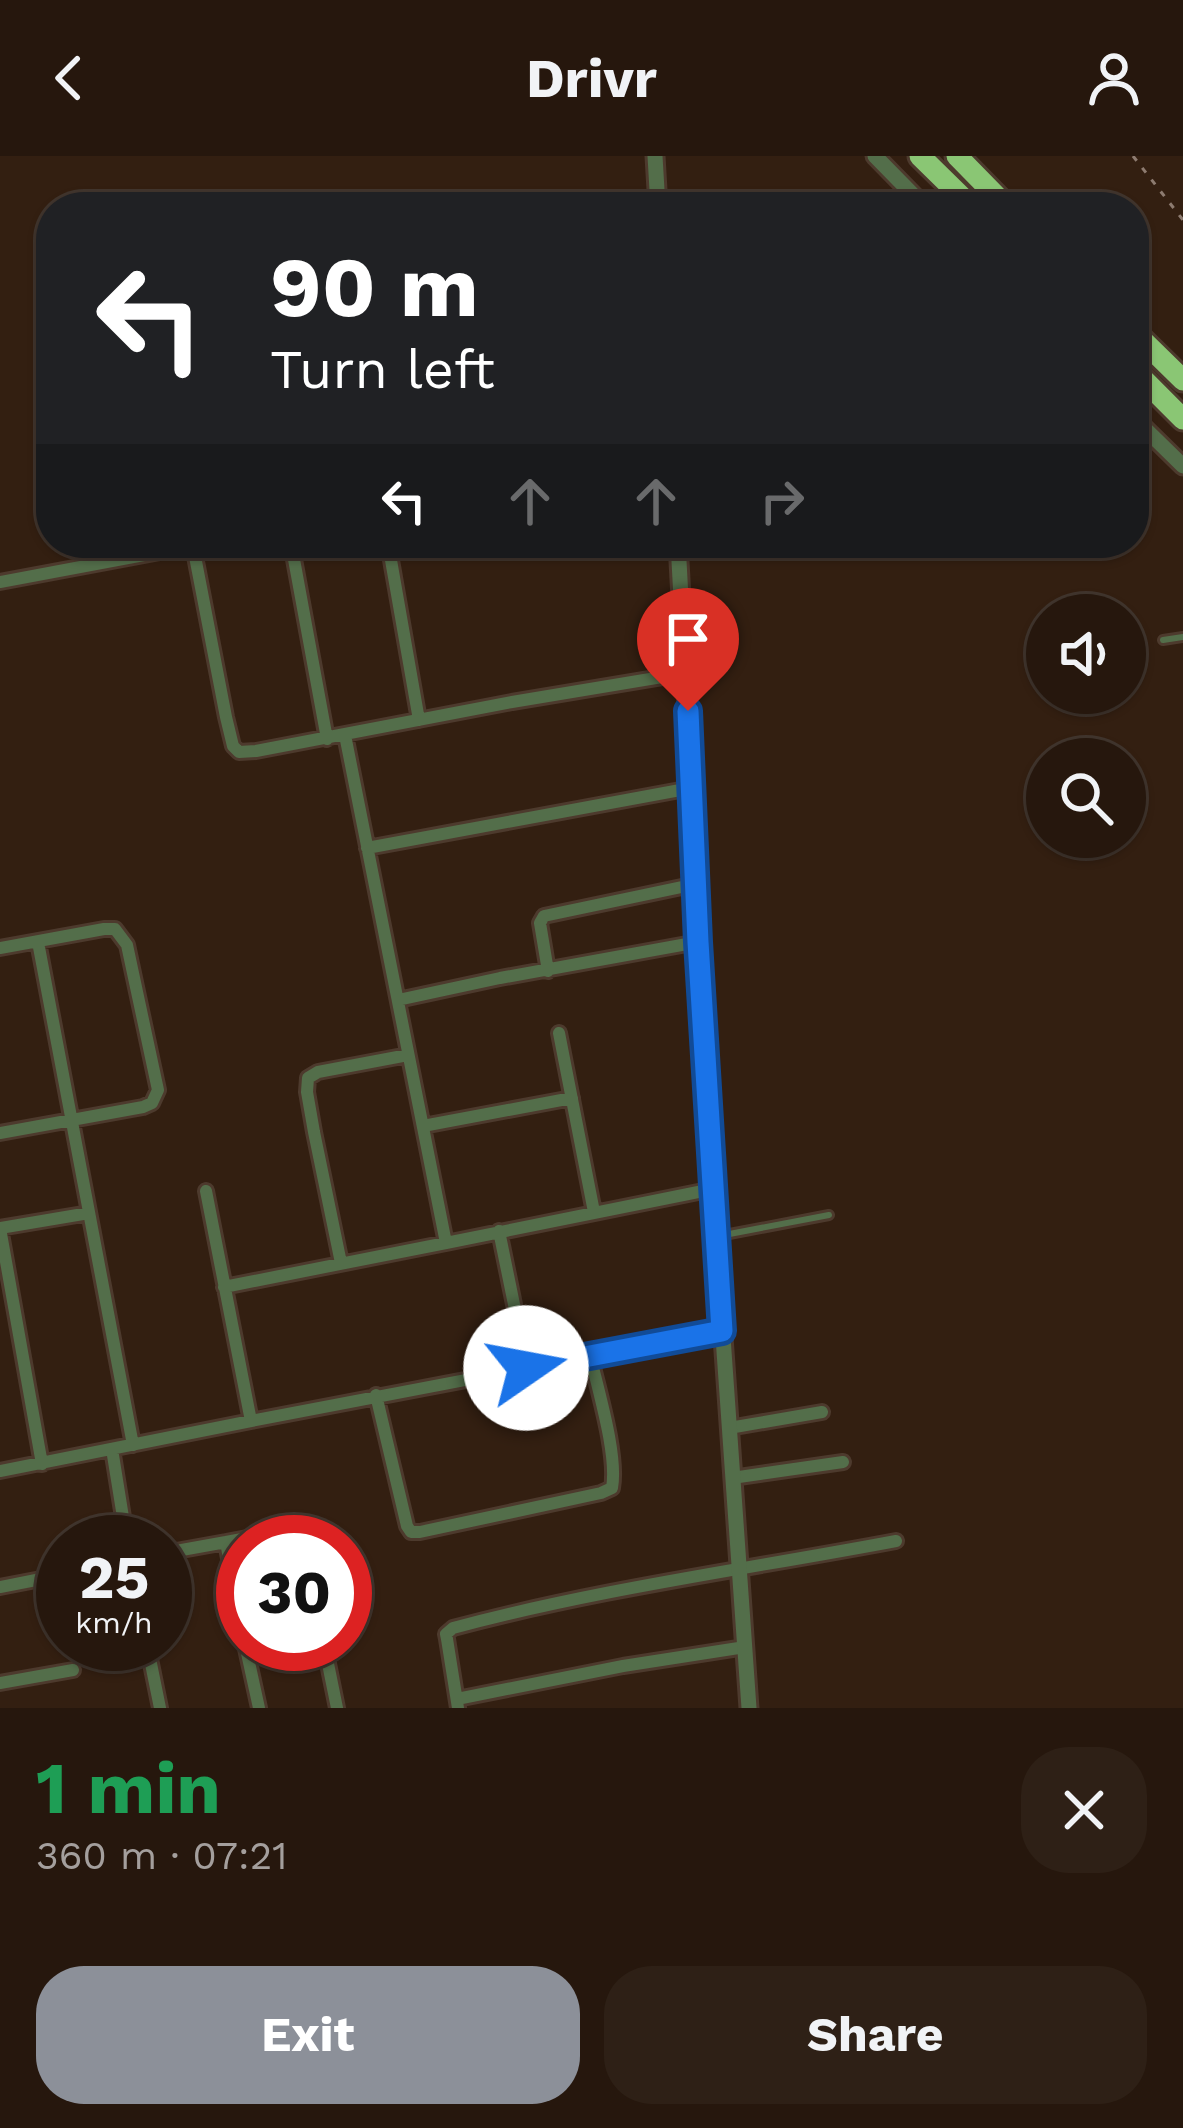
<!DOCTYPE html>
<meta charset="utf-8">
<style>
body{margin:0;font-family:"Work Sans",sans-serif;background:#2e2016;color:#f1f3f6;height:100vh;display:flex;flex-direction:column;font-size:45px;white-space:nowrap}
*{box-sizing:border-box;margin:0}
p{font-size:39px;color:#a49f9d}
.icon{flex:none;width:66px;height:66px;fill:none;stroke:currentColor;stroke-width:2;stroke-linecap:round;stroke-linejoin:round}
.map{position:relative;height:1552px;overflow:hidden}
.panel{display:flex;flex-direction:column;background:#26170d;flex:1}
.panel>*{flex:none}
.top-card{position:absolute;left:36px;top:36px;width:1113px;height:366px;border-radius:48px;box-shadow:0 3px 9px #0004,0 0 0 3px #42362e;background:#202124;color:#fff;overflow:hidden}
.controls{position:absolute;left:1026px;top:438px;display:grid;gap:24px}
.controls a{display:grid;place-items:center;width:120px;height:120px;border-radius:50%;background:#26170d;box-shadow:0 3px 9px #0004,0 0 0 3px #42362e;font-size:60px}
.speed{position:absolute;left:36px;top:1359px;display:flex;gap:24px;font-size:60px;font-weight:700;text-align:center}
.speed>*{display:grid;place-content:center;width:156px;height:156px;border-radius:50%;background:#26170d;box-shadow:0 3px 9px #0004,0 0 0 3px #42362e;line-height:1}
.speed small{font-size:30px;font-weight:400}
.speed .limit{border:18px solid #d22;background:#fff;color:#111}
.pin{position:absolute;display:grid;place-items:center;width:102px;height:102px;color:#fff;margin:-123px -51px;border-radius:50% 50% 50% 0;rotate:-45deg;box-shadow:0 0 12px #0007}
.pin .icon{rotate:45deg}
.me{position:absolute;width:132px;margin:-66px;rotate:78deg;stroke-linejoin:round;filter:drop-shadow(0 0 9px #0008)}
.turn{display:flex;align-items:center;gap:42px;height:252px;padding:0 36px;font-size:54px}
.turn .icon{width:156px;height:156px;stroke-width:2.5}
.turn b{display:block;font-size:84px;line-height:102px}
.lanes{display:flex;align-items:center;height:114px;padding:0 36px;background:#0003;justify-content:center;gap:60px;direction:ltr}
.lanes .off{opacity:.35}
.round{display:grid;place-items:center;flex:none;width:126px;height:126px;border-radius:48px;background:#2e2016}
.summary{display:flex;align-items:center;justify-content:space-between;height:204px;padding:0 36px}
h1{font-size:72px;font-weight:700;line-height:90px;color:#1e9e55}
.button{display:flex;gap:24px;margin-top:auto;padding:24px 36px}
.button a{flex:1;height:138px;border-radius:48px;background:#8c9099;color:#fff;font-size:48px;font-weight:700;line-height:138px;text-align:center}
.button a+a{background:#2e2016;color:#f1f3f6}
header{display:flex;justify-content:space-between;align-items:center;height:156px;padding:0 36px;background:#26170d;font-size:54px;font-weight:700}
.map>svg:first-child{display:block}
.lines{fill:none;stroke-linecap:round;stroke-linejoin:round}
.service-casing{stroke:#4d3a2d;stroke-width:12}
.minor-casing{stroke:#4d3a2d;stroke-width:18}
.tertiary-casing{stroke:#4d3a2d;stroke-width:21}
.trunk-casing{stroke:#4d3a2d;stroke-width:27}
.path{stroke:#8d7b70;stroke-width:3;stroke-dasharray:6 9;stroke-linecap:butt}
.service{stroke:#536e4a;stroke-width:6}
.minor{stroke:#536e4a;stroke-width:12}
.tertiary{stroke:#536e4a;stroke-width:15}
.trunk{stroke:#8ac674;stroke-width:21}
.route-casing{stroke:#114b97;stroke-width:30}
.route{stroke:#1a73e8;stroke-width:21}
</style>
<header><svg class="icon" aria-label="back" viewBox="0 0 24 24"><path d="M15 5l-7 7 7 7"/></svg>Drivr<svg class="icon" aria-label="person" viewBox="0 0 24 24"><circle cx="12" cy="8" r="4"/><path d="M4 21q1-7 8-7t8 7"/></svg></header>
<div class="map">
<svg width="1183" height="1552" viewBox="0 0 1183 1552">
<rect width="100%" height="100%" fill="#331f11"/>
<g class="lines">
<defs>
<path id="service" d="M1163,484L1183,481
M719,1080L829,1059"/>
<path id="minor" d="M291,387L327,583
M388,387L419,564
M193,390L226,561L233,590L239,596L256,595L512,546L686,517
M0,426L208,387
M367,692L691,632
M38,786L133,1289
M0,792L104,773H115L127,789L158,934L152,947L143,951L0,977
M548,815L540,767L544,760L696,728
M398,844L500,822L698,786
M559,877L594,1056
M423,970L572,942
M0,1072L42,1308
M0,1072L89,1057
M499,1075L527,1212
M446,1087L713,1033
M341,1107L314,976L307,936L308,922L318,916L408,899
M224,1131L446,1087L345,579
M376,1239L407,1370L411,1376H420L601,1337L612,1332C618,1299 598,1234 590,1199
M251,1265L722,1175
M729,1272L822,1256
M112,1293L127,1386
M0,1315L251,1265L206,1035
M732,1322L843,1306
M226,1386L291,1374L301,1378L305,1386
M165,1397L226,1386L243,1480
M0,1431L41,1423
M147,1488L160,1552
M245,1488L259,1552
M324,1488L337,1552
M0,1527L73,1514
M457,1543L623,1510L745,1491
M458,1552L447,1483L446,1478L453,1472C598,1433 748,1413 896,1385"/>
<path id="tertiary" d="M655,0L658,51
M875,0L925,51
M1134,262L1183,310
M678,387L716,1081L749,1552"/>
<path id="trunk" d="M920,0L972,51
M957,0L1007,51
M1134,176L1183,224
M1134,214L1183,263"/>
</defs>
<!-- service casing -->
<use href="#service" class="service-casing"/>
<!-- minor casing -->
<use href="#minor" class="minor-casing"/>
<!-- tertiary casing -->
<use href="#tertiary" class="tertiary-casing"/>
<!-- trunk casing -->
<use href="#trunk" class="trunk-casing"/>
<!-- path -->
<path class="path" d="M1133,0L1183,64"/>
<!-- service -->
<use href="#service" class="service"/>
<!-- minor -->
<use href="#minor" class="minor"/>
<!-- tertiary -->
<use href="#tertiary" class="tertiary"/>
<!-- trunk -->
<use href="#trunk" class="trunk"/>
</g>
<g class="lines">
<defs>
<path id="route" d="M526,1212L722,1175L698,786L688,555"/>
</defs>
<!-- route casing -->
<use href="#route" class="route-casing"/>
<!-- route -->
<use href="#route" class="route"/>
</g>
</svg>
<div class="controls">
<a><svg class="icon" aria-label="sound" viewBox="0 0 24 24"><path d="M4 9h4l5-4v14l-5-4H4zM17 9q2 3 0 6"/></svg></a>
<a><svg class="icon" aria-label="search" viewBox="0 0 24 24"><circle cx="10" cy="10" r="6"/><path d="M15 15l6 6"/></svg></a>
</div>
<div class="speed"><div>25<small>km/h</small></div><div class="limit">30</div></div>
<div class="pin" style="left:688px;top:555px;background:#d93025"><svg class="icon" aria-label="arrive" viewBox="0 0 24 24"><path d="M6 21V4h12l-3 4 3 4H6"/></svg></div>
<svg class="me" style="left:526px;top:1212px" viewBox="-20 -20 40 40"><circle r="19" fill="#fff"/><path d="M0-13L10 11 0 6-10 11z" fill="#1a73e8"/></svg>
<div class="top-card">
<div class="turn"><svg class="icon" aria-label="left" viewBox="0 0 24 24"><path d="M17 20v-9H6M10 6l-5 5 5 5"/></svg><div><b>90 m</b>Turn left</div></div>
<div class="lanes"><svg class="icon" aria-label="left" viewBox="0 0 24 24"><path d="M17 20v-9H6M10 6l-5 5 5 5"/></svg><svg class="icon off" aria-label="ahead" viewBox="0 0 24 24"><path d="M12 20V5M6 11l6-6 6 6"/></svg><svg class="icon off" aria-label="ahead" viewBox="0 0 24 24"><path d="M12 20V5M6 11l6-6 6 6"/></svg><svg class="icon off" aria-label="right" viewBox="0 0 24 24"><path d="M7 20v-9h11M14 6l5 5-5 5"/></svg></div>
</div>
</div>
<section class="panel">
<div class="summary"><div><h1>1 min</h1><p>360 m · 07:21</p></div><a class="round"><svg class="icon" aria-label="close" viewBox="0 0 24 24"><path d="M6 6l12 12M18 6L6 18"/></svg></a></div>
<div class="button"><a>Exit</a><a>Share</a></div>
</section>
